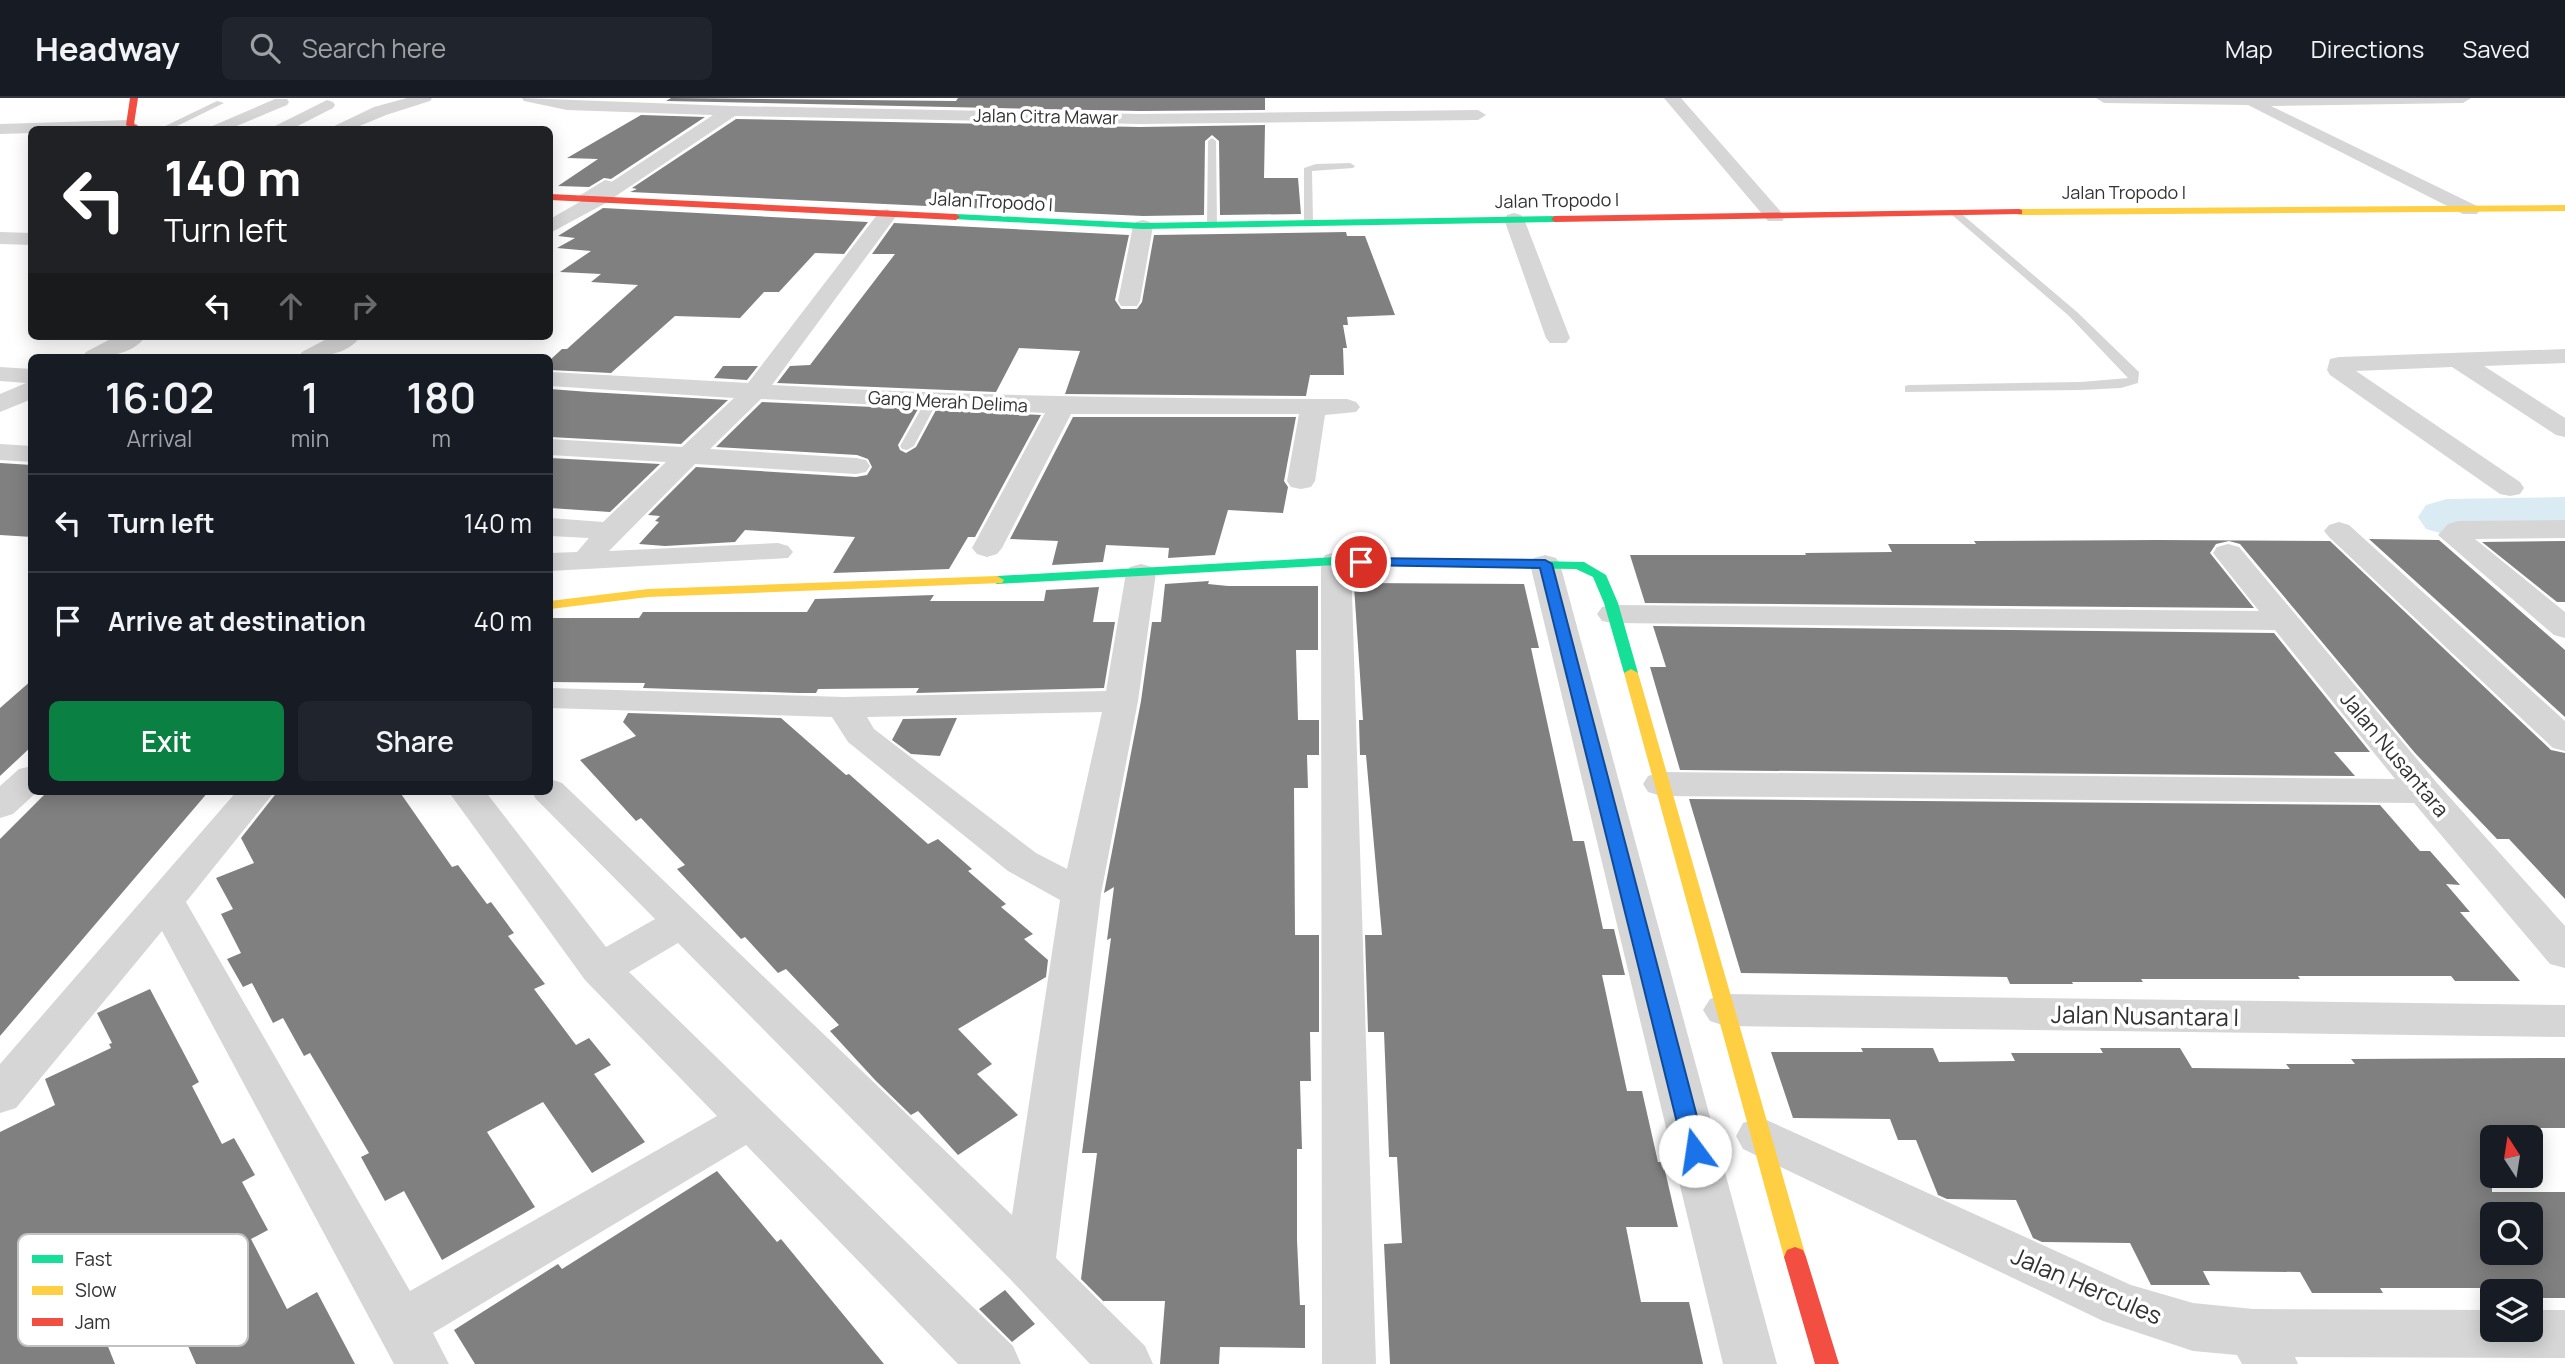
<!DOCTYPE html>
<style>
body{margin:0;font-family:Manrope,sans-serif;background:#20242c;color:#f1f3f6;height:100vh;display:flex;flex-direction:column;font-size:26px;white-space:nowrap}
*{box-sizing:border-box;margin:0}
p{font-size:23px;color:#9ea1a6}
.icon{flex:none;width:38px;height:38px;fill:none;stroke:currentColor;stroke-width:2;stroke-linecap:round;stroke-linejoin:round}
.map{position:relative;flex:1;overflow:hidden}
.sheet{position:absolute;left:28px;top:256px;width:525px;height:441px;display:flex;flex-direction:column;background:#171b24;border-radius:10px;box-shadow:0 4px 18px #0003}
.sheet>*{flex:none}
.banner{position:absolute;left:28px;top:28px;width:525px;height:214px;border-radius:10px;box-shadow:0 4px 18px #0003;background:#202124;color:#fff;overflow:hidden}
.needle{width:46px;rotate:348deg}
.buttons{position:absolute;left:2480px;top:1027px;display:grid;gap:14px}
.buttons a{display:grid;place-items:center;width:63px;height:63px;border-radius:10px;background:#171b24;box-shadow:0 4px 18px #0003;font-size:35px}
.pin{position:absolute;display:grid;place-items:center;width:60px;height:60px;color:#fff;margin:-30px;border:4px solid #fff;border-radius:50%;box-shadow:0 2px 7px #0007}
.me{position:absolute;width:77px;margin:-38px;rotate:346deg;stroke-linejoin:round;filter:drop-shadow(0 0 5px #0008)}
.turn{display:flex;align-items:center;gap:24px;height:147px;padding:0 21px;font-size:32px}
.turn .icon{width:91px;height:91px;stroke-width:2.5}
.turn b{display:block;font-size:49px;line-height:60px}
.lanes{display:flex;align-items:center;height:66px;padding:0 21px;background:#0003;justify-content:center;gap:35px;direction:ltr}
.lanes .off{opacity:.35}
.eta{display:flex;justify-content:space-evenly;align-items:center;height:119px;text-align:center}
.eta b{font-size:42px;font-weight:600;line-height:49px}
.cta{display:flex;gap:14px;margin-top:auto;padding:14px 21px}
.cta a{flex:1;height:80px;border-radius:10px;background:#0b8043;color:#fff;font-size:28px;font-weight:600;line-height:80px;text-align:center}
.cta a+a{background:#20242c;color:#f1f3f6}
ul{padding:0;list-style:none}
li{display:flex;align-items:center;gap:21px;height:98px;padding:0 21px;border-top:2px solid #363941}
li div{flex:1}
li b{display:block;font-size:26px}
li em{font-style:normal}
header{display:flex;align-items:center;gap:42px;box-sizing:border-box;height:98px;padding:0 35px;background:#171b24;border-bottom:2px solid #363941}
header strong{font-size:33px}
nav{display:flex;gap:38px;margin-inline-start:auto;font-size:24px}
.search{width:490px;height:63px;background:#20242c;display:flex;align-items:center;gap:18px;box-sizing:border-box;padding:0 24px;border-radius:10px;color:#9ea1a6;font-size:26px}
.map>svg:first-child{display:block}
.lines{fill:none;stroke-linecap:round;stroke-linejoin:round}
.river{fill:#dbebf3;fill-rule:evenodd}
.building{fill:#808080;fill-rule:evenodd}
.lane{fill:#d6d6d6;fill-rule:evenodd}
.street{fill:#d6d6d6;fill-rule:evenodd}
.fast{fill:#16e098;fill-rule:evenodd}
.slow{fill:#ffcf43;fill-rule:evenodd}
.jam{fill:#f24e42;fill-rule:evenodd}
.route{fill:#1a73e8;stroke:#114b97;stroke-width:2}
.labels{text-anchor:middle;dominant-baseline:central;stroke-width:7;stroke-linejoin:round;paint-order:stroke}
.far-street-label{font-size:18px;fill:#323232;stroke:#fff}
.street-label{font-size:21px;fill:#323232;stroke:#fff}
.near-street-label{font-size:24px;fill:#323232;stroke:#fff}
.key{fill:#fff;stroke:#c2c2c2;stroke-width:2}
.key-label{font-size:19px;fill:#323232}
</style>
<header>
<strong>Headway</strong>
<div class="search"><svg class="icon" aria-label="search" viewBox="0 0 24 24"><circle cx="10" cy="10" r="6"/><path d="M15 15l6 6"/></svg>Search here</div>
<nav><a>Map</a><a>Directions</a><a>Saved</a></nav>
</header>
<div class="map">
<svg width="2565" height="1266" viewBox="0 0 2565 1266">
<rect width="100%" height="100%" fill="#fff"/>
<g class="lines">
<!-- river -->
<path class="river" d="M2565,399V435L2447,437L2426,431L2418,419L2426,407L2447,401Z"/>
</g>
<!-- building -->
<path class="building" d="M671,0L956,3L958,0H1265V12L1140,13L666,3Z
M641,17L705,19L611,81L604,80L589,89L558,88L598,61L567,60Z
M736,21L1140,29L1265,27L1264,80H1298L1301,116L1220,117L1219,43L1212,37L1205,43L1204,117L1143,118L630,94L637,91L632,90Z
M603,110L868,124L844,156L815,155L779,194H764L740,220L675,218L611,275L550,272V262L562,251H567L638,187L591,184L601,176L560,174L591,153L557,150L575,140L558,138Z
M894,125L1129,137L1115,202L1121,211H1137L1142,204L1154,137L1346,134L1347,138H1365L1395,217L1347,219L1348,227H1343L1347,250H1343L1344,277H1310L1306,298L1065,296L1080,253L1019,250L996,294L777,285L790,268L810,267L895,156H872Z
M723,268H758L747,282L714,280Z
M550,291L589,294L728,302L681,346L550,339Z
M762,304L918,311L898,347L900,352L906,355L916,349L936,312L1041,317L975,439H968L949,471L833,475L855,439L745,432L735,444L665,448L639,446L659,424L655,423L660,418L648,417L696,369L856,379L867,377L872,369L868,361L857,357L716,349Z
M1073,319H1296L1284,383L1288,389L1283,415L1228,412L1215,457L1168,460L1169,450L1106,447L1103,464L1052,467L1058,443L1010,441Z
M550,360L660,366L610,414L550,410Z
M0,365L32,367V439L0,437Z
M2369,441L2439,442L2565,552V619Z
M2158,442L2330,443L2551,652L2565,655V801L2509,741H2497L2415,655L2240,446L2229,443L2216,446L2210,455L2254,510L1645,505L1630,457H1806L1805,455L1892,454L1888,446H1976L1974,443Z
M2565,443V504H2557L2482,444Z
M1209,483L1208,486L1228,488H1318V552H1296L1298,622H1319V657H1307L1308,690H1294L1295,837H1319V934H1310L1311,983H1300L1302,1051H1297V1142L1300,1207H1305V1250L1220,1249L1219,1266H1160L1165,1203H1103L1081,1181L1097,1055H1082L1111,840L1107,842L1114,789L1104,795L1141,603L1152,524H1161L1165,486Z
M1360,485L1524,486L1539,550H1531L1573,743H1584L1603,831H1614L1625,877H1602L1627,993H1642L1658,1064H1663L1678,1129H1626L1641,1204H1689L1703,1266H1390L1384,1146L1402,1145L1397,1059H1389L1384,934H1368L1365,837H1382L1366,657H1360L1359,622H1363L1354,488H1360Z
M1099,489L1093,524H1115L1104,590L916,595L919,590L818,591L816,595H798L643,590L645,585L550,584V520H639L643,514H807L815,501L934,497L930,503H1044L1046,492Z
M1653,528L2274,535L2370,654H2334L2355,678L1680,672L1650,569H1666Z
M32,582V648L0,678V610Z
M628,615L781,620L846,677L849,676L928,746L938,741L972,771L968,773L1006,806L1001,809L1033,836L1024,841L1048,862L1046,879L958,931L992,966L977,976L1018,1017L958,1057L918,1013L911,1017L875,982L830,933L839,927L786,871L778,875L745,839L741,841L677,771L685,767L641,720L636,723L580,662L636,638L623,624Z
M957,620L940,658L911,656L892,642L903,621Z
M48,693H209L0,938V741Z
M278,693H399L452,769L458,767L487,806L491,804L514,835L508,838L545,886L534,891L576,947L589,940L611,967L594,976L645,1044L592,1075L543,1004L487,1034L535,1109L442,1162L404,1093L385,1103L361,1059L369,1055L310,955L304,958L283,920L273,925L252,885L243,889L227,861L241,855L221,816L233,811L216,780L254,765L241,740Z
M1689,701L2380,707L2420,753H2430L2460,787L2446,786L2470,814H2460L2520,883H2455L2451,878H2298L2300,881H2141L2143,884H2072L2073,886H2010L2007,879L1741,875Z
M150,891L199,984L192,988L222,1046L234,1040L255,1077L242,1084L268,1132L251,1141L287,1211L317,1194L355,1266H196L167,1201L103,1236L115,1266H0V1034L55,1007L45,981L111,950L109,946L112,945L97,915Z
M1861,950H1933L1939,964L2015,963L2011,955H2103L2100,950H2180L2192,970L2290,971L2286,966H2355L2351,961L2565,960V1030H2492V1094H2565V1200H2530V1194H2510L2507,1190H2380L2383,1195H2312L2300,1174L2203,1173L2210,1187H2151L2130,1145L2042,1144L2033,1140L2016,1102L1947,1101L1938,1097L1916,1042H1898L1890,1021L1793,1020L1771,954H1863ZM2492,1116H2530V1155H2492Z
M717,1073L777,1144L781,1141L884,1266H475L454,1232L558,1166L562,1171Z
M1005,1192L1035,1226L1012,1244L979,1211Z"/>
<g class="lines">
<!-- lane -->
<path class="lane" d="M217,3L224,5L169,32H157Z
M1212,40L1216,43L1217,127L1212,130L1207,127L1208,43Z
M1350,65L1355,68L1353,70L1312,73L1313,124L1304,126V70L1316,66Z
M605,82L613,84L582,103L574,101Z
M1951,112H1957L2077,214L2139,274L2138,285L2121,290L2081,292L1905,294V288L1909,287L2081,284L2128,280L2069,218L1951,116Z
M931,300L937,304L914,348L907,352L902,351L900,348L925,304Z"/>
<!-- street -->
<path class="street" d="M407,0H432L430,3L386,17L350,32H326L374,9Z
M522,0L731,8L1140,16L1478,12L1486,17L1478,22L1140,26L735,18L604,106L550,135V121L590,98L713,17L567,12L524,3Z
M1664,0H1681L1782,115L1785,119L1782,123H1768Z
M2096,0H2471L2463,5L2271,8L2477,108L2480,112L2477,116H2463L2248,7L2104,5Z
M275,1H287L289,4L287,7L227,32H203Z
M327,2L333,4L335,7L333,10L290,32H267Z
M130,22L138,27L136,31L32,32V35L0,36V26Z
M887,111L897,117L772,287C964,298 1155,301 1347,301L1356,304L1360,309L1356,314L1325,317L1315,383L1311,389L1301,391L1291,389L1287,383L1299,316H1071L1002,450L997,456L987,459L977,456L972,450L1045,315L761,301L710,351L856,360L866,362L870,368L866,374L856,376L695,366L609,453L778,445L788,448L793,454L788,460L550,473V455L577,454L589,440L550,438V420L603,424L666,364L550,357V341L682,349L734,300L550,288V274L748,285L880,113Z
M1514,115L1521,117L1524,121L1570,240L1566,245H1550L1546,240L1504,121L1507,117Z
M1143,122L1150,124L1153,128L1140,203L1137,208H1121L1118,203L1133,128L1136,124Z
M0,134L32,135V147L0,146Z
M116,238H146C132,258 104,259 82,259L86,254Z
M332,238H361C347,258 320,259 298,259L302,254Z
M2565,251V265L2484,268L2565,320V339L2556,337L2452,269L2356,273L2520,384L2524,390L2520,396L2510,398L2500,396L2330,277L2327,272L2330,261L2339,259Z
M0,269L32,271V301L0,314V296L26,285L0,283Z
M0,346L32,348V364L0,362Z
M2565,422V440L2475,441L2565,514V540L2554,537L2438,437L2448,426L2458,423Z
M2339,424L2349,427L2565,623V653L2553,650L2329,439L2324,433L2329,427Z
M2228,446L2239,449L2437,685L2565,828V870L2550,866L2414,705L1661,698L1648,694L1643,686L1648,678L1661,674L2395,681L2275,532L1613,525L1602,523L1597,516L1602,509L1613,507L2259,513L2213,455L2217,449Z
M1336,454L1347,457L1351,463L1376,1266H1322L1321,463L1325,457Z
M1545,457L1556,460L1560,466L1777,1266H1723L1530,466L1534,460Z
M1141,466L1152,469L1156,475L1138,603L1101,796L1056,1160L1145,1248L1153,1266H1090L1012,1183L678,845L629,874L1013,1248L1021,1266H958L746,1047L433,1235L449,1266H394L162,833L16,1010L0,1015V966L237,693H275L186,804L410,1193L717,1018L585,882L448,693H485L606,849L655,821L536,701L531,693H550V681L562,685L1012,1117L1060,802L1008,773L848,644L832,619L550,610V590L844,599L1106,593L1126,475L1130,469ZM1102,614L1067,771L1036,755L874,631L867,619Z
M32,668V693H38L13,716L0,720V688L19,671Z
M1725,896L2565,907V939L1725,928L1710,923L1703,912L1710,901Z
M1760,1019L2131,1187L2193,1205L2253,1211L2492,1212V1232H2530V1212H2565V1260L2295,1259L2298,1266H2242L2237,1257L2193,1253L2103,1223L1743,1051L1736,1038L1743,1025Z"/>
<!-- fast -->
<path class="fast" d="M956,116L1143,125L1555,118L1559,121L1555,124L1143,131L953,121V117Z
M1336,459L1584,464L1606,477L1618,505L1638,575L1631,579L1624,575L1604,505L1593,479L1576,471L1336,467L997,486L990,482L997,478Z"/>
<!-- slow -->
<path class="slow" d="M2565,107V113L2019,117L2015,114L2019,111Z
M997,478L1004,482L1002,485L648,499L550,511V503L648,491Z
M1631,571L1638,575L1806,1159L1803,1166L1795,1169L1787,1166L1784,1159L1624,575Z"/>
<!-- jam -->
<path class="jam" d="M130,0H138L134,26L146,32H134L126,27Z
M550,96L956,116L960,119L956,122L550,102Z
M2019,111L2022,112V116L1555,124L1551,121L1555,118Z
M1795,1149L1803,1152L1806,1159L1839,1266H1815L1784,1159L1787,1152Z"/>
</g>
<!-- route -->
<path class="route" d="M1361,460L1545,462L1552,466L1706,1053L1703,1059L1695,1061L1688,1059L1684,1053L1540,470L1357,467L1355,464Z"/>
<g class="labels">
<!-- far-street labels -->
<g class="far-street-label">
<text transform="translate(1046 18) rotate(1)">Jalan Citra Mawar</text>
<text x="2124" y="94">Jalan Tropodo I</text>
<text transform="translate(1557 102) rotate(-1)">Jalan Tropodo I</text>
<text transform="translate(991 103) rotate(3)">Jalan Tropodo I</text>
<text transform="translate(948 303) rotate(3)">Gang Merah Delima</text>
</g>
<!-- street labels -->
<g class="street-label">
<text transform="translate(2395 656) rotate(50)">Jalan Nusantara</text>
</g>
<!-- near-street labels -->
<g class="near-street-label">
<text transform="translate(2145 917) rotate(1)">Jalan Nusantara I</text>
<text transform="translate(2087 1187) rotate(23)">Jalan Hercules</text>
</g>
</g>
<!-- legend -->
<rect x="18" y="1136" width="230" height="112" rx="10" class="key"/>
<rect x="32" y="1157" width="31" height="8" fill="#16e098"/>
<rect x="32" y="1188" width="31" height="9" fill="#ffcf43"/>
<rect x="32" y="1220" width="31" height="8" fill="#f24e42"/>
<g class="key-label">
<text x="75" y="1168">Fast</text>
<text x="75" y="1199">Slow</text>
<text x="75" y="1231">Jam</text>
</g>
</svg>
<div class="buttons">
<a><svg class="needle" viewBox="-14 -14 28 28"><path d="M0-13l5 13h-10z" fill="#e53935"/><path d="M0 13l5-13h-10z" fill="#9ea1a6"/></svg></a>
<a><svg class="icon" aria-label="search" viewBox="0 0 24 24"><circle cx="10" cy="10" r="6"/><path d="M15 15l6 6"/></svg></a>
<a><svg class="icon" aria-label="layers" viewBox="0 0 24 24"><path d="M12 4l9 5-9 5-9-5zM3 14l9 5 9-5"/></svg></a>
</div>
<div class="pin" style="left:1361px;top:464px;background:#d93025"><svg class="icon" aria-label="arrive" viewBox="0 0 24 24"><path d="M6 21V4h12l-3 4 3 4H6"/></svg></div>
<svg class="me" style="left:1695px;top:1053px" viewBox="-20 -20 40 40"><circle r="19" fill="#fff"/><path d="M0-13L10 11 0 6-10 11z" fill="#1a73e8"/></svg>
<div class="banner">
<div class="turn"><svg class="icon" aria-label="left" viewBox="0 0 24 24"><path d="M17 20v-9H6M10 6l-5 5 5 5"/></svg><div><b>140 m</b>Turn left</div></div>
<div class="lanes"><svg class="icon" aria-label="left" viewBox="0 0 24 24"><path d="M17 20v-9H6M10 6l-5 5 5 5"/></svg><svg class="icon off" aria-label="ahead" viewBox="0 0 24 24"><path d="M12 20V5M6 11l6-6 6 6"/></svg><svg class="icon off" aria-label="right" viewBox="0 0 24 24"><path d="M7 20v-9h11M14 6l5 5-5 5"/></svg></div>
</div>
<section class="sheet">
<div class="eta">
<div><b>16:02</b><p>Arrival</p></div>
<div><b>1</b><p>min</p></div>
<div><b>180</b><p>m</p></div>
</div>
<ul>
<li><svg class="icon" aria-label="left" viewBox="0 0 24 24"><path d="M17 20v-9H6M10 6l-5 5 5 5"/></svg><div><b>Turn left</b></div><em>140 m</em></li>
<li><svg class="icon" aria-label="arrive" viewBox="0 0 24 24"><path d="M6 21V4h12l-3 4 3 4H6"/></svg><div><b>Arrive at destination</b></div><em>40 m</em></li>
</ul>
<div class="cta"><a>Exit</a><a>Share</a></div>
</section>
</div>
